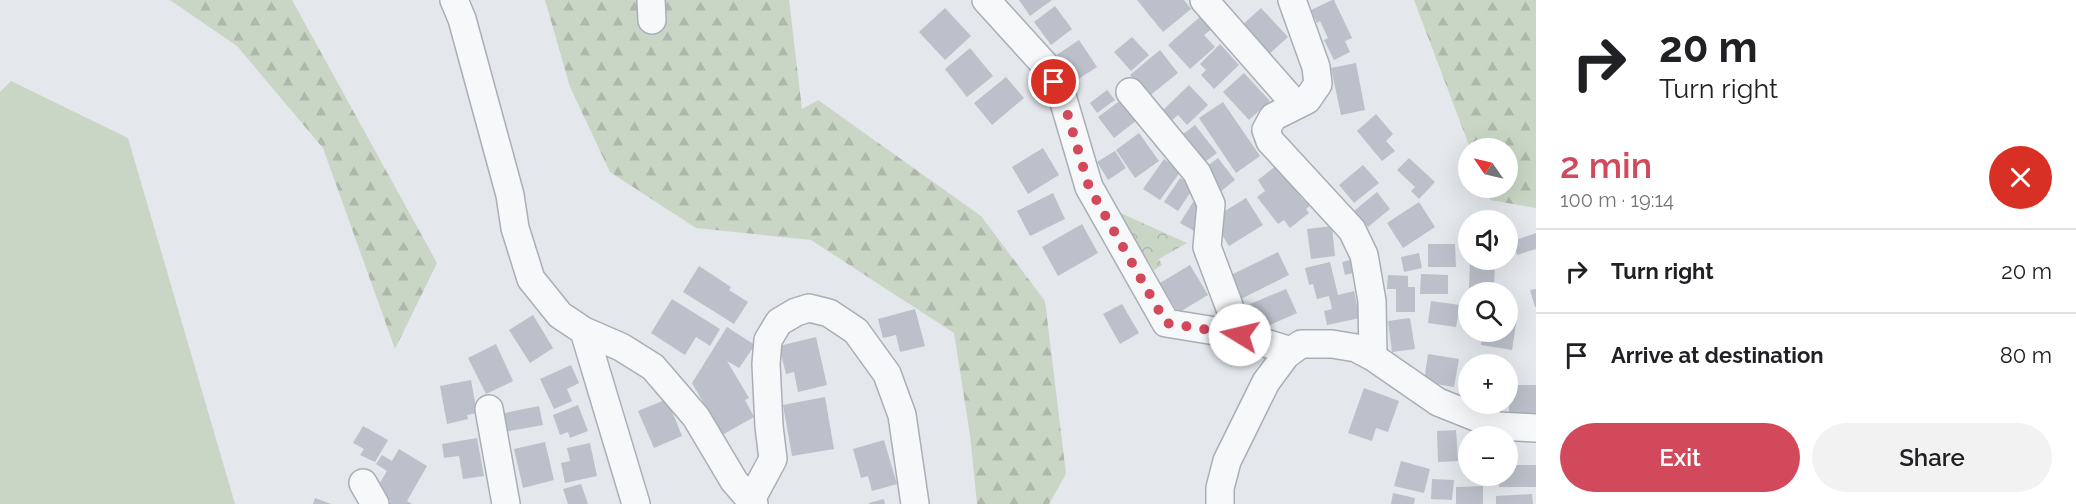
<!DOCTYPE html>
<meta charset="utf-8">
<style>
body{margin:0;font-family:Raleway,sans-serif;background:#f2f2f2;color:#202124;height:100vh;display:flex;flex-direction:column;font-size:22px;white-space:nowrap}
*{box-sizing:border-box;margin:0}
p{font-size:20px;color:#757577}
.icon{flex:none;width:33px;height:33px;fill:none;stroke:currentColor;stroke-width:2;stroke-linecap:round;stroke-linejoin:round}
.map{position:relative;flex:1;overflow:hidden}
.side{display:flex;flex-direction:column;background:#fff;width:540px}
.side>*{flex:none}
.banner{background:#fff;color:#202124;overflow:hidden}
.needle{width:39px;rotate:304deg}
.fabs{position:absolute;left:1458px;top:138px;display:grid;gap:12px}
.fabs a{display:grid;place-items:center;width:60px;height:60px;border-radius:50%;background:#fff;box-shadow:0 6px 24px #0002;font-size:30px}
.pin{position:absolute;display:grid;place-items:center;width:51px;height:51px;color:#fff;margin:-26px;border:3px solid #fff;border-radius:50%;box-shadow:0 2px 6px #0007}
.me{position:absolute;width:66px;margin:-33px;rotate:279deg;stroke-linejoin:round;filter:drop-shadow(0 0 4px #0008)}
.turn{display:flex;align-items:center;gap:21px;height:126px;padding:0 24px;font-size:27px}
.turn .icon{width:78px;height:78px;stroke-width:2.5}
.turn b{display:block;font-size:42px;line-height:51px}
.round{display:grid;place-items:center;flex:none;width:63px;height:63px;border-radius:32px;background:#f2f2f2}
.headline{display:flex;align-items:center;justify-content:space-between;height:102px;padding:0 24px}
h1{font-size:36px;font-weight:600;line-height:45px;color:#d1495b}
.primary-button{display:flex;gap:12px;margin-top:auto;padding:12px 24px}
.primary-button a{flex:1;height:69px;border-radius:36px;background:#d1495b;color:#fff;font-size:24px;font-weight:600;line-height:69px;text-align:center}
.primary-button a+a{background:#f2f2f2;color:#202124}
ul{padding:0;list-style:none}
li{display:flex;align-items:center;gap:18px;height:84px;padding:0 24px;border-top:2px solid #e0e0e0}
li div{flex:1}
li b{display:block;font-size:22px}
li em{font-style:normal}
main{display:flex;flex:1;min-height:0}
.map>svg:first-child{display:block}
.grass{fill:#c9d6c5}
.forest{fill:url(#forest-firs)}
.park{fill:url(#park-crowns)}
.building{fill:#bbc0ca}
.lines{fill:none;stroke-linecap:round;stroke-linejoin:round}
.minor-casing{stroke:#a9aeb7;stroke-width:30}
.minor{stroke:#f7f8fa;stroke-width:27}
.route{stroke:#d1495b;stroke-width:10;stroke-dasharray:0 18}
</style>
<main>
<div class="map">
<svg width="1536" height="504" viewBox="0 0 1536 504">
<defs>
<pattern id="forest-firs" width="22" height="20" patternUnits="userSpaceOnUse" patternTransform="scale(1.5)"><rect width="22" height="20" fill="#c9d6c5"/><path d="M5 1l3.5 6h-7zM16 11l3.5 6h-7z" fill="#adb8ab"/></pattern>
<pattern id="park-crowns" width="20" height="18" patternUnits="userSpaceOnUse" patternTransform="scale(1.5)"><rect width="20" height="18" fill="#c9d6c5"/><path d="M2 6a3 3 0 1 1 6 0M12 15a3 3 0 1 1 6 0" fill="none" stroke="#adb8ab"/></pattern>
</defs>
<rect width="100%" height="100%" fill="#e4e7ec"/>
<!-- grass -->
<path class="grass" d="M11,81L128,138L235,504H0V92Z"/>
<!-- forest -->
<path class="forest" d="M170,0H292L437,263L395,349L323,148L237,46Z
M545,0H789L802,109L818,100L981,216L1045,301L1066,474L1049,504H977L970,435L954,333L811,240L696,228L610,172L570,87Z
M1414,0H1536V208L1490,200L1485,188H1508V148H1470Z"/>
<!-- park -->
<path class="park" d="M1116,211L1187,243L1159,259L1162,265L1154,270Z"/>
<!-- building -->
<path class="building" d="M1019,0H1052L1030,16Z
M1137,0H1184L1191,9L1163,32Z
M1332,0H1334L1352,38L1345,41L1350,52L1334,60L1324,40L1328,38L1320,21L1317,23L1311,10Z
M1055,6L1072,29L1051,45L1034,22Z
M945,8L971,36L945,60L919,32Z
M1261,8L1288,37L1266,57L1239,28Z
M1202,15L1213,28L1204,35L1215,47L1190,69L1168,45Z
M1132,37L1149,55L1131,71L1114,52Z
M1079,40L1097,67L1069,85L1052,58Z
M1220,44L1239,65L1214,89L1201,75L1206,70L1200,64Z
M970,48L993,76L967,97L945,69Z
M1160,50L1178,73L1148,97L1130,75Z
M1356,63L1365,110L1341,115L1331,68Z
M1244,73L1270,101L1249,120L1223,92Z
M1006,77L1024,98L992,125L974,103Z
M1189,85L1208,105L1187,125L1178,115L1170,122L1161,112Z
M1107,90L1115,100L1097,113L1090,103Z
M1121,100L1137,120L1114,138L1098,117Z
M1223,102L1260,156L1236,173L1199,118Z
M1376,114L1393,134L1386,141L1395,151L1382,161L1357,131Z
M1195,125L1217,153L1199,166L1178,138Z
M1139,133L1159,161L1135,178L1116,150Z
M1043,148L1059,175L1028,194L1012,167Z
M1115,151L1126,168L1108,180L1097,162Z
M1218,158L1235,180L1220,192L1202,170Z
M1409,158L1435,182L1419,199L1411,191L1415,187L1397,170Z
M1164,159L1181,171L1160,200L1143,189Z
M1277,165L1303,200L1307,196L1313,203L1306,209L1309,213L1290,228L1284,220L1278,224L1257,197L1265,191L1258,180Z
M1363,165L1379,183L1354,203L1339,185Z
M1180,178L1194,187L1178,211L1164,202Z
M1377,192L1390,209L1368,227L1354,211Z
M1053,193L1065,219L1030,236L1017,211Z
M1246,198L1263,225L1229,246L1212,219Z
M1193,202L1207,211L1194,231L1180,223Z
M1419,202L1435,227L1403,248L1387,223Z
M1082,224L1098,253L1058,276L1042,247Z
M1332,226L1335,256L1311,259L1307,229Z
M1536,233V249L1517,255L1513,241Z
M1428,244H1455L1456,267H1428Z
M1278,252L1289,275L1239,300L1227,277Z
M1419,253L1422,268L1404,272L1401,257Z
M1353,259L1357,272L1345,275L1342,262Z
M1470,260H1495L1494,288H1469Z
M1330,262L1338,295L1354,291L1360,318L1327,325L1324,311L1332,309L1329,296L1317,299L1313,284L1309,285L1305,268Z
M1190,265L1208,295L1178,313L1160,283Z
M699,266L731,287L729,290L748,302L734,324L683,292Z
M1421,274L1448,275V294H1420Z
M1388,275L1408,276V287H1415V312H1396V289H1387Z
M1286,289L1297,313L1261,329L1250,304Z
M1536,289V307H1535L1530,290Z
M672,299L720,329L710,346L696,337L685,355L651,333Z
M1431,301L1460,305L1456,327L1428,323Z
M1122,304L1139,333L1120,344L1103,314Z
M915,309L925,346L900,352L896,335L883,338L878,319Z
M1508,309L1518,311L1512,350L1481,345L1483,332H1508Z
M533,315L553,348L530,363L509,330Z
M1410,318L1415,349L1392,352L1388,321Z
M727,327L755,345L739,368L727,361L749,398L745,400L754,417L722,435L692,383Z
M816,337L827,385L798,392L794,372L786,374L779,346Z
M496,344L513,381L486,394L468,358Z
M1428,354L1459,359L1454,387L1424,382Z
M571,365L579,383L567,389L572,401L554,409L540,379Z
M471,380L477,413L467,415L468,419L447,424L440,386Z
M1509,385H1536V413H1509Z
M1364,388L1399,401L1388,432L1376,428L1372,441L1348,433Z
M825,397L834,449L792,456L783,405Z
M667,399L682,436L654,448L638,411Z
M578,405L588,431L570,438L568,432L560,435L553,415Z
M539,406L543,425L504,432L500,414Z
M363,426L388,440L375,462L360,455L364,449L353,443Z
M1456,430L1458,461L1438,462L1437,431Z
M477,438L484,476L463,479L459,456L444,458L442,444Z
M884,440L897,484L872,491L868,476L861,478L853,449Z
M545,442L554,480L523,488L514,449Z
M590,443L597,476L565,483L561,463L570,461L567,448Z
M399,449L427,466L407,501L412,504H389L391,501L375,491L387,471L376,464L382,455L392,461Z
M1401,461L1430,469L1424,493L1394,486Z
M1508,465H1536V487H1499V476H1508Z
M1432,479L1454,480L1452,500L1431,499Z
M581,484L588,504H568L563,489Z
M1483,486V504H1456V487Z
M1393,493L1415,498L1414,504H1391Z
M1532,494L1533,504H1496V496Z
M315,498L331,504H313Z
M884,499L885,504H869V503Z"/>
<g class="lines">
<defs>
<path id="minor" d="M454,0L462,19L510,195L515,228L531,279L560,315L584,331L621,347L653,367L696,417L734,481L754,504
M651,0L652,20
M986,0L1045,65L1063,99L1089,187L1166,323L1240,335L1291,351
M1204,0L1296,105
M1292,0L1316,67L1318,84L1307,100L1273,117L1266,130L1270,141L1352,230L1364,255L1372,301L1373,357
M1130,92L1197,173L1211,204L1207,247L1240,335
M584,331L636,504
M489,409L506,504
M363,483L375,504
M751,500L773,459L769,426L766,364L768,340L779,322L796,312L809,308L829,313L856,331L887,374L902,415L915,504
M1220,504V488L1227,461L1266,382L1286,355L1301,344H1332L1356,348L1373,357L1438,402L1498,426L1536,428"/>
</defs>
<!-- minor casing -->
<use href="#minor" class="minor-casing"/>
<!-- minor -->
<use href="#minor" class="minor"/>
</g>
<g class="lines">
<!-- route -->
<path class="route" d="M1054,82L1063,99L1089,187L1166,323L1240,335"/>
</g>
</svg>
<div class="fabs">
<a><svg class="needle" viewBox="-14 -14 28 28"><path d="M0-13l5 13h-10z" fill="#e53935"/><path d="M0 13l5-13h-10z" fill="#757577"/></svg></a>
<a><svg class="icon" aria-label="sound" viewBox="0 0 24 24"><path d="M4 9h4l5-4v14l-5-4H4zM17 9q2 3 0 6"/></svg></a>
<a><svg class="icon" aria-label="search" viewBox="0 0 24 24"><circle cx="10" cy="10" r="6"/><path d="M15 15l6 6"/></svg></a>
<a>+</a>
<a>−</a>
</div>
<div class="pin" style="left:1054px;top:82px;background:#d93025"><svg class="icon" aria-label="arrive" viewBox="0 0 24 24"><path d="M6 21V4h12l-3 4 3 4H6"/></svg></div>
<svg class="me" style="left:1240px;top:335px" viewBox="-20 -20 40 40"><circle r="19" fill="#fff"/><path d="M0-13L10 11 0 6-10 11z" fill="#d1495b"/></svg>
</div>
<section class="side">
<div class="banner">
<div class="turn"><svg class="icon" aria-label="right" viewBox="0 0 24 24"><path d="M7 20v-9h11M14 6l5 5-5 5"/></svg><div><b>20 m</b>Turn right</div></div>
</div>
<div class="headline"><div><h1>2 min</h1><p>100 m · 19:14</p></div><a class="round" style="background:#d93025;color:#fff"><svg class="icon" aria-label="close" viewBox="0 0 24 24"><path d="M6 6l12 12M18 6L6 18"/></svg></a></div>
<ul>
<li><svg class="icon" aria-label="right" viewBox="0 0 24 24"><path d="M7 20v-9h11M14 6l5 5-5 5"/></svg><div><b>Turn right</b></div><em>20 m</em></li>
<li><svg class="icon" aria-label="arrive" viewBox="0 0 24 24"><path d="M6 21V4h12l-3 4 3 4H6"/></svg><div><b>Arrive at destination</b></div><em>80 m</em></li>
</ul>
<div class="primary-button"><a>Exit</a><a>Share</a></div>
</section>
</main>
